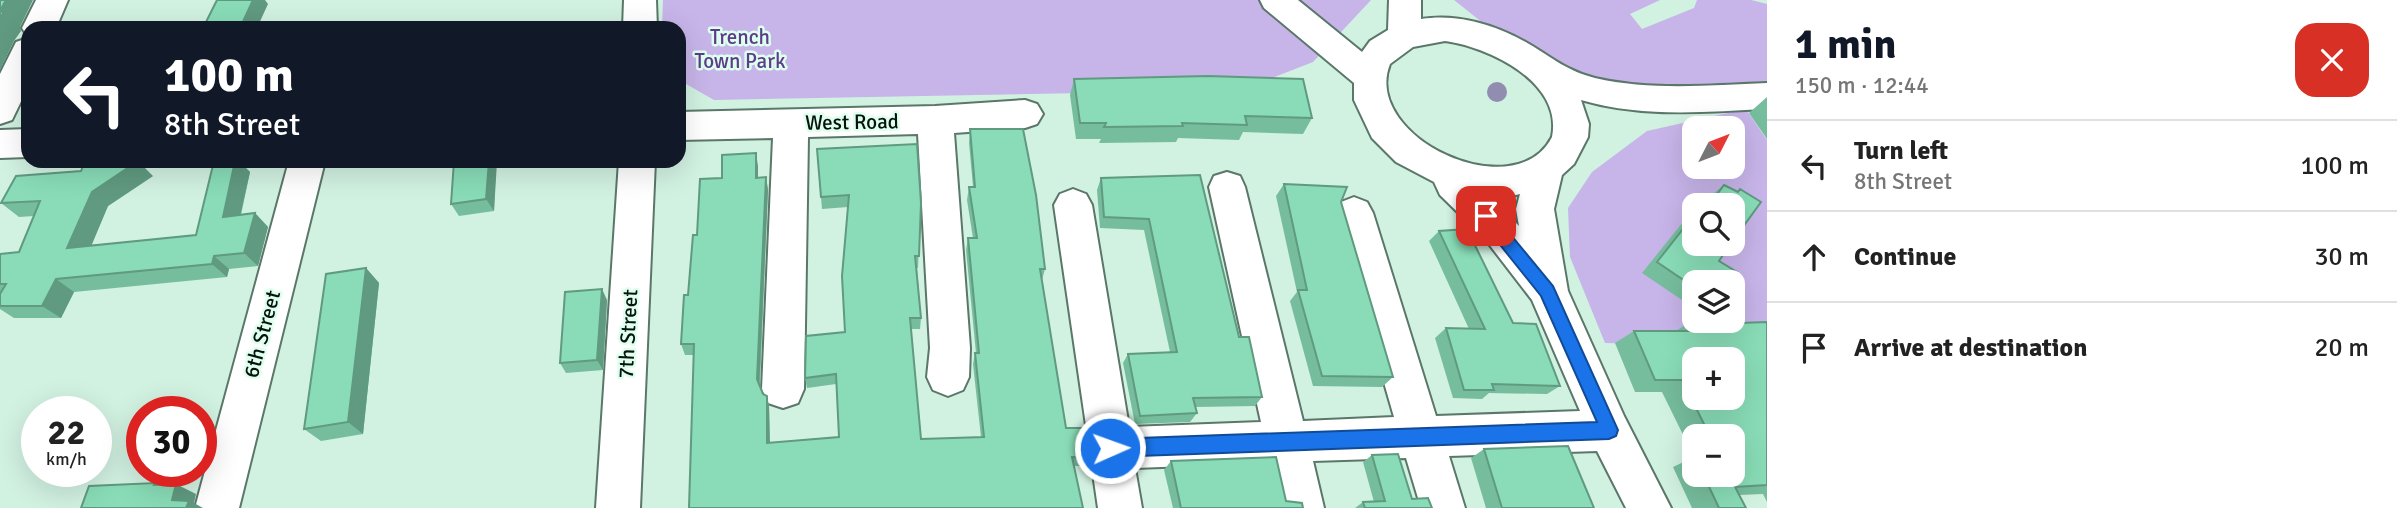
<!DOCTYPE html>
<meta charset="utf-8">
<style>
body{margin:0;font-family:Signika,sans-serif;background:#f6f6f6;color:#222;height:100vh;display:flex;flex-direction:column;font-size:26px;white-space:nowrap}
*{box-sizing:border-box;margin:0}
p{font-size:23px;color:#767676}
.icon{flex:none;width:38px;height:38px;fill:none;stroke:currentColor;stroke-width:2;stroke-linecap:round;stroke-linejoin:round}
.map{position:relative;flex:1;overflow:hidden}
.side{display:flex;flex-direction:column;background:#fff;width:630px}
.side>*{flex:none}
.hud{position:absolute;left:21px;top:21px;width:665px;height:147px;border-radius:21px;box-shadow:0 7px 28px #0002;background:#111827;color:#fff;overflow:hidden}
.needle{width:46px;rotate:48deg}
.fabs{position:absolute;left:1682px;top:116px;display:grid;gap:14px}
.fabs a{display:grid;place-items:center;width:63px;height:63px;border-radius:14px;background:#fff;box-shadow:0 7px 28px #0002;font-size:35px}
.speed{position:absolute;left:21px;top:396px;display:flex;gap:14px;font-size:35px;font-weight:700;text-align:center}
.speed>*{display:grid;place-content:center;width:91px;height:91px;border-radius:50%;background:#fff;box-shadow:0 7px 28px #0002;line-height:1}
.speed small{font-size:18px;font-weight:400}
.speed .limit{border:10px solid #d22;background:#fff;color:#111}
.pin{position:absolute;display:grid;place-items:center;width:60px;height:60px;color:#fff;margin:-30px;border-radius:14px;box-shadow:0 4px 10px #0006}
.me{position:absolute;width:77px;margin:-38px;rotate:88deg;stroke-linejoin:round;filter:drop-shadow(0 0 5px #0008)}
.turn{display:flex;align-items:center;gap:24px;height:147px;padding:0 28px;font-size:32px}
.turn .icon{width:91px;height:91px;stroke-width:2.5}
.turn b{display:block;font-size:49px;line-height:60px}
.round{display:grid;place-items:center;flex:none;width:74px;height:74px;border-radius:21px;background:#f6f6f6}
.headline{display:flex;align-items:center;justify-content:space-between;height:119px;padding:0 28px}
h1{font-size:42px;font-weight:800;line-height:52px;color:#111827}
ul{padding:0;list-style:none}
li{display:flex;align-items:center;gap:21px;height:91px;padding:0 28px;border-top:2px solid #e0e0e0}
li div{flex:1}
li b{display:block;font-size:26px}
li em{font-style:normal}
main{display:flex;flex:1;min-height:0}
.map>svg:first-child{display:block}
.green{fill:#c7b4e9;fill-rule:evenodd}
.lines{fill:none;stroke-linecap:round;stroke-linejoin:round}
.minor-casing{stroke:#5a7769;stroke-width:4}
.minor{fill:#fff;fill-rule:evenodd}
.tree{fill:#918db1}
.wall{fill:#76bd9d;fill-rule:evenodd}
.shaded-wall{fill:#609a80}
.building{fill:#89dcb7;stroke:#609a80;stroke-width:2;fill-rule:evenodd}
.route{fill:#1a73e8;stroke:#114b97;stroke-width:2}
.labels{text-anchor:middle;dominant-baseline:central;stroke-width:5;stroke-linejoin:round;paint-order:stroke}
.park-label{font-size:21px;fill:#5d3c8a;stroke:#defeee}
.street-label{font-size:21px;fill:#07120d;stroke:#defeee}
</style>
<main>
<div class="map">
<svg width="1767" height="508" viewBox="0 0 1767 508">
<rect width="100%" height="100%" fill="#d1f1e1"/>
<!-- green -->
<path class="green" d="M663,0H1371L1313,62L1241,90L714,100L679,80V28H662Z
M1454,0H1660L1630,14L1642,29L1694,8L1697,0H1751L1767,4V93L1674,94L1601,80L1530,51L1493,31Z
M1746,109L1767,140V334L1648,344L1605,343L1570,257L1568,208L1592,172L1647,131ZM1694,128H1732V166H1694ZM1694,205H1732V243H1694ZM1694,282H1732V320H1694Z"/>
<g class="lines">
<defs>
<path id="minor" d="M36,0H68L56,28H28V37L22,28Z
M624,0H656L657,28H623Z
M1260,0H1298L1362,52L1370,41L1388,30L1389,0H1421V19C1458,13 1497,25 1529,44C1553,58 1567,71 1595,78C1651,91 1711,85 1767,83V109C1704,112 1642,118 1581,100L1589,124L1588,137L1574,164L1562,175L1554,209L1568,291L1624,416L1671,508H1626L1597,451L1449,456L1465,508H1421L1406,458L1313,461L1324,508H1280L1270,463L1135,468L1142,508H1098L1054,205L1060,194L1073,189L1086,194L1092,205L1129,427L1261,422L1209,187L1214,176L1227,172L1240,176L1245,187L1303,421L1394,417L1335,213L1341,202L1354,197L1367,202L1373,213L1436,416L1580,411L1532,300L1485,239L1440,195L1434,182L1396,162L1372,138L1354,100V83L1264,8ZM1445,41C1489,47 1563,82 1552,137C1515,209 1361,137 1390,64L1413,47ZM1520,194L1516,209L1519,226L1490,196L1508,197Z
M28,38V87L12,120L0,124V74L16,42Z
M1025,100L1037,104L1043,114L1037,124L1025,128L954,133L970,348L969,377L963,390L948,396L933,390L927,377L930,348L918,134L808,137L804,389L798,403L783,408L768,403L762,389L773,138L679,140V112L935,106Z
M28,129V157L0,158V130Z
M289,161H325L239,508H195Z
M619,161H655L640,508H596Z"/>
</defs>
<!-- minor casing -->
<use href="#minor" class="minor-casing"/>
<!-- minor -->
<use href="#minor" class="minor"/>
</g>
<!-- trees -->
<circle class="tree" cx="1497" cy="92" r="10"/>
<!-- wall -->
<path class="wall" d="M1074,79L1312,118L1303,134L1243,132L1239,140L1178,138L1176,142L1099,143L1101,139H1076L1070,95Z
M1767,97V139L1749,113Z
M970,129L1045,269L1042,280L1066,428L1094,458L1089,466H1074L689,508L694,355H685L681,344L697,235L722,178L758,166V178L766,177L768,190L760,386L763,394L767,396L769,406L770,443L839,437L836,384L807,388L805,378L845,332L848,207L822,209L817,149L921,203L918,268H917L921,318L920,329H911L921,439L981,437L973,364L975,353H976L966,250L968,238H973L967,200L969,187H973L969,143Z
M214,161H239L250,172L241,215L255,213L268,227L258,266L229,269L227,277L74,292L61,318H14L0,309V254L19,252L34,216L19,217L1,203L81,171L153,176L108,206L91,245L196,235Z
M454,161H496L494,211L459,216L451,204Z
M1200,175L1239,337L1262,397L1255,406L1195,407L1197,413L1190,422L1135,424L1123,363L1128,354L1170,352L1144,230L1100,228L1097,190L1101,178Z
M1284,184L1341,202L1393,377L1382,387L1313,386L1290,301L1297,292L1276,196Z
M1724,185L1737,192L1740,189L1732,205H1703L1709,197Z
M1694,211V308L1642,273L1687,217Z
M1439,231L1513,323L1560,386L1547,394L1489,393L1482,399L1453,398L1435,338L1446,328L1469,329L1429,241Z
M366,268L379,283L363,434L321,441L304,429Z
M607,300L603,370L566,373L560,363Z
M1767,322V502L1763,494L1739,495L1744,508H1692L1673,467L1694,457L1662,392H1635L1615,343L1634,331H1676L1685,325ZM1694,436H1732V474H1694Z
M1484,449L1594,508H1486L1471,458Z
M1372,455L1412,499L1432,508H1355L1363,502H1374L1363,462Z
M1171,461L1286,501L1303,508H1173L1164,470Z"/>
<!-- shaded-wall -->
<path class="shaded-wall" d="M6,0H33L20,27L21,31L14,41L0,70V17L1,9Z
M253,0H265L268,4L257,28H240Z
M756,153L758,166V191L756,178Z
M138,161L153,176L108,206L85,261L67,248L92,192Z
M235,161H239L250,172L237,230L223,217Z
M489,161H496L497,162L494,211L486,199Z
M766,177L768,190L759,389L757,379Z
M255,213L268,227L258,266L244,253Z
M214,256L229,269L227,277L212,264Z
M366,268L379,283L363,434L348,422Z
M56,279L74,292L61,318L42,306Z
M602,289L607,300L603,370L597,360Z
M767,396L769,406L770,452L767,443Z
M155,483L174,493L176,484L196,494L194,503L203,508H186L172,500L154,485Z"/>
<!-- building -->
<path class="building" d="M0,0H6L1,9L3,14L0,17Z
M217,0H253L240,28H193L195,25L205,24Z
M1208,76L1303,79L1312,118L1245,116L1247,125L1182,123L1183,126L1104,127L1106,123H1080L1074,79Z
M970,129H1023L1036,195L1045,269H1040L1066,428H1090L1094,458L1072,457L1083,508H689L694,344H681L684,295H688L693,235H697L700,179L722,178V155L756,153V178L766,177L757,379L763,394L767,396V443L839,437L836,374L805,378L806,336L845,332L842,276L849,195L821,197L817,149L917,144L921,203L919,256H915L921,318H910L921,439L984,437L975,353H979L968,238H977L969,187H975Z
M85,161H138L92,192L67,248L196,235L214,161H235L223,217L255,213L244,253L214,256L212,264L56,279L42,306H0V294L6,284H0V254L19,252L40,201L1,203L16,176L81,171Z
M454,161H489L486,199L451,204Z
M1200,175L1239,337H1249L1262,397L1193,398L1197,413L1140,416L1128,354L1177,352L1149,219L1104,217L1101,178Z
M1284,184L1347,187L1341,202L1393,377L1322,376L1298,290H1307Z
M1724,185L1738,192L1740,189L1761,202L1732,242V205H1709Z
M1694,215V243H1731L1719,261L1737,272L1730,282H1694V287L1657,262Z
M1467,229L1513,323L1536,324L1560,386L1492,384L1494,390H1464L1446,328L1485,329L1439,231Z
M366,268L348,422L304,429L326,274Z
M602,289L597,360L560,363L565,292Z
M1767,322V485L1735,487L1746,508H1719L1703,474H1732V436H1710L1682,380H1655L1634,331H1689L1685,325ZM1694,359H1732V397H1694Z
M1568,446L1594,508H1502L1484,449Z
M1398,454L1412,499L1428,498L1432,508H1365L1363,502L1385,501L1372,455Z
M1276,457L1286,501L1302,503L1303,508H1181L1171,461Z
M155,483L154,485L176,484L172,500L189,501L186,508H81L89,486Z"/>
<!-- route -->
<path class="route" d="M1486,210L1492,212L1553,286L1618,430L1616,436L1609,439L1110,457L1104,454L1101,448L1104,442L1110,439L1597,422L1541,296L1481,221L1478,216Z"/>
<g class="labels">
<!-- park labels -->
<g class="park-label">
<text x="740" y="37">Trench<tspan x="740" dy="24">Town Park</tspan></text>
</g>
<!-- street labels -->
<g class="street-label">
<text transform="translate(852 122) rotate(-1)">West Road</text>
<text transform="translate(262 334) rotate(-75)">6th Street</text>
<text transform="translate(628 334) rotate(-87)">7th Street</text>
</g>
</g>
</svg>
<div class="fabs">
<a><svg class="needle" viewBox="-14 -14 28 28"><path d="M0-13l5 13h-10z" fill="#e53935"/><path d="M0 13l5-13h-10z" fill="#767676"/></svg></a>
<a><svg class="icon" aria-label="search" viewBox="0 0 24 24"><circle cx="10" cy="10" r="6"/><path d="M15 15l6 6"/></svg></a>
<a><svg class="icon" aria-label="layers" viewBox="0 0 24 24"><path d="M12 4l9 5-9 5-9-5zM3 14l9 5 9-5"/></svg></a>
<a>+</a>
<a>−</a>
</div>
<div class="speed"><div>22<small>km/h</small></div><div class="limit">30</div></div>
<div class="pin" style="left:1486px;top:216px;background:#d93025"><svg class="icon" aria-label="arrive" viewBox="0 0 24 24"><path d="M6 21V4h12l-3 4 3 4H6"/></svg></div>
<svg class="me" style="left:1110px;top:448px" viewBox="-20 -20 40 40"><circle r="17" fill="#1a73e8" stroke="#fff" stroke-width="3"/><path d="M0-11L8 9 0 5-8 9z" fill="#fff"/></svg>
<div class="hud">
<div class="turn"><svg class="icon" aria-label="left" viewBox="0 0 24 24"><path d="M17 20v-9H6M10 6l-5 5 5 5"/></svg><div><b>100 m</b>8th Street</div></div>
</div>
</div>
<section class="side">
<div class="headline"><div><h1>1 min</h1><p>150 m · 12:44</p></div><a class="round" style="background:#d93025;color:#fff"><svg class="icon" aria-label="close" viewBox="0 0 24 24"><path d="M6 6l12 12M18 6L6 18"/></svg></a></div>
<ul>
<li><svg class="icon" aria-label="left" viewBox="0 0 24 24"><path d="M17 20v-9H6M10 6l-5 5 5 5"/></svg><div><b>Turn left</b><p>8th Street</p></div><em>100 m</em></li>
<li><svg class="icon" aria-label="ahead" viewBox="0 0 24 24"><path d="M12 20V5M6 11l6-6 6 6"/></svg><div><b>Continue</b></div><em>30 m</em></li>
<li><svg class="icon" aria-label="arrive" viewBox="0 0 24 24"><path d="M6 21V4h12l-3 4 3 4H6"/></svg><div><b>Arrive at destination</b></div><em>20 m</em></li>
</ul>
</section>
</main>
